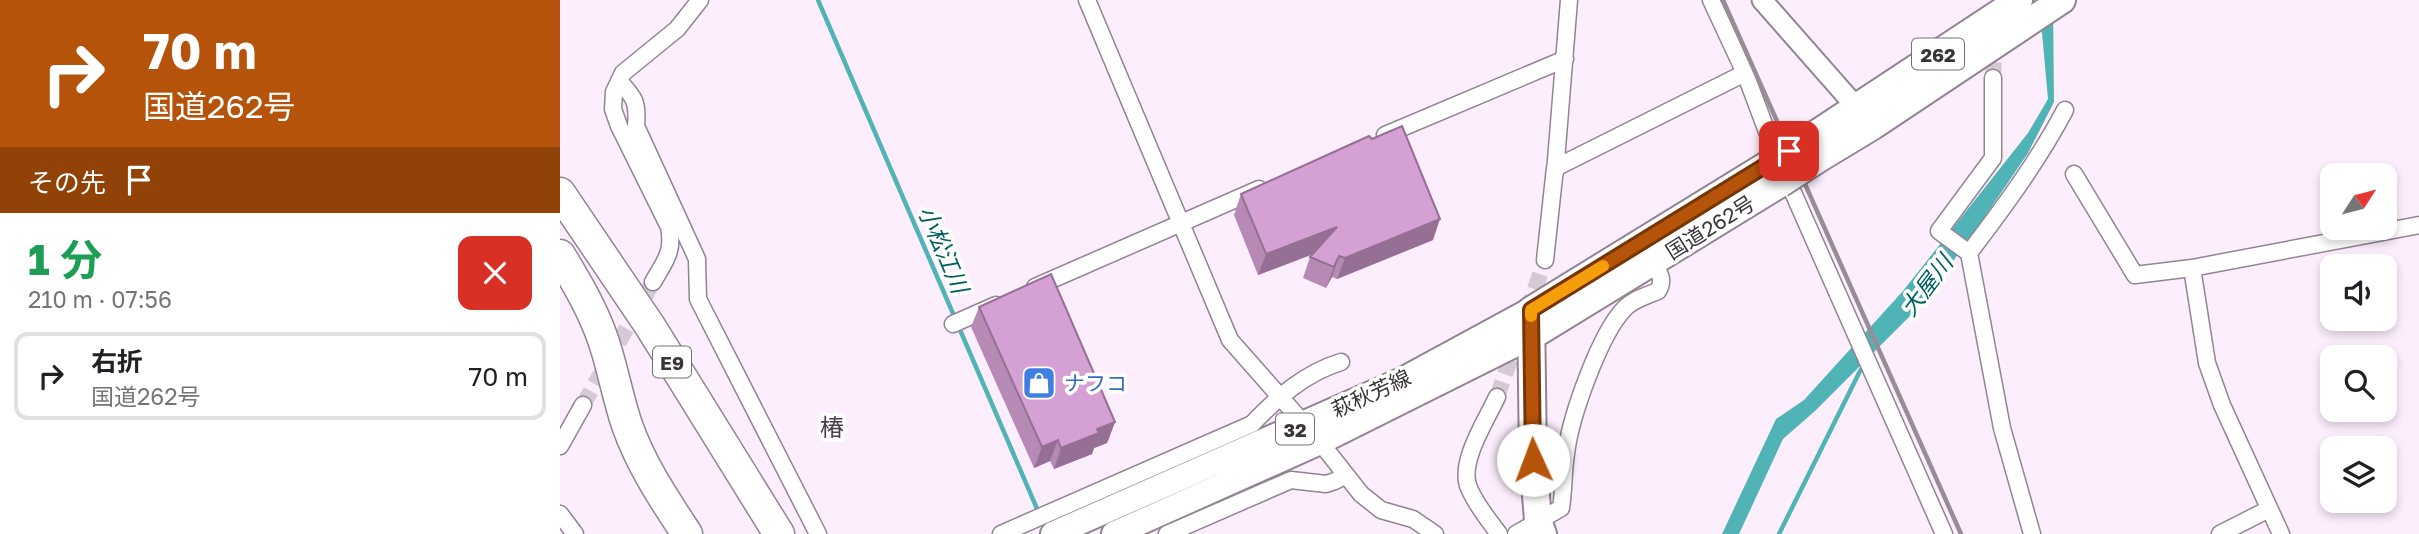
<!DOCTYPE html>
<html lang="ja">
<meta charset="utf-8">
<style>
body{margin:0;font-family:"Golos Text","Noto Sans JP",sans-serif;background:#f6f6f6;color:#202124;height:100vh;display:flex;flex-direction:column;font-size:26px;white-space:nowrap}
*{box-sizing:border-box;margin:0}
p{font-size:23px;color:#757577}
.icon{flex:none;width:38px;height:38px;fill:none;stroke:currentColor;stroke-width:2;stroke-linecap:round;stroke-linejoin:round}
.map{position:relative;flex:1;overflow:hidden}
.sheet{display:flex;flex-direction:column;background:#fff;width:560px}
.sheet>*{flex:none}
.hud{background:#b45309;color:#fff;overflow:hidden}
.needle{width:46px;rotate:54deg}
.fabs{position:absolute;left:1760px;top:163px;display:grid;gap:14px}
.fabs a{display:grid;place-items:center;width:77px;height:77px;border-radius:14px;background:#fff;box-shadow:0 4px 10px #0003;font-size:35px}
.pin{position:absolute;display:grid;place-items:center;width:60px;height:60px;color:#fff;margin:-30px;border-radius:14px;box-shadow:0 4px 10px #0006}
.me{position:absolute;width:77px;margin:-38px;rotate:358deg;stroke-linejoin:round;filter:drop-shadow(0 0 5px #0008)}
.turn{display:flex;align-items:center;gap:24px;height:147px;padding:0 28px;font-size:32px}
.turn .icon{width:91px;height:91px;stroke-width:2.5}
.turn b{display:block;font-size:49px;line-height:60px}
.then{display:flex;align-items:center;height:66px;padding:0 28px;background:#0003;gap:14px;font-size:26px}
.round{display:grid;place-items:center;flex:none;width:74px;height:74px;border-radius:14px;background:#f6f6f6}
.overview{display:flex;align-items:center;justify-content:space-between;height:119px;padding:0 28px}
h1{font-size:42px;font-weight:700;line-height:52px;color:#1e9e55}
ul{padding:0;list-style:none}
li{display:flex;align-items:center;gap:21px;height:88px;margin:0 14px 10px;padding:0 14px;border:4px solid #e0e0e0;border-radius:14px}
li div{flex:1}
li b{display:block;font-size:26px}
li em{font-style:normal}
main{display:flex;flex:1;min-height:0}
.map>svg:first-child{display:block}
.water{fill:#50b4b6}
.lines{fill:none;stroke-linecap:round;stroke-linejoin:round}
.stream{stroke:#50b4b6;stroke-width:4.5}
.minor-tunnel{stroke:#d6c9d6;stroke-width:16;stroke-dasharray:16 8;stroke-linecap:butt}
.minor-casing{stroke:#928492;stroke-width:19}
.tertiary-casing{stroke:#928492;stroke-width:23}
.primary-casing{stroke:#928492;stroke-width:28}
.trunk-casing{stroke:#928492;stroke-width:30}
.motorway-casing{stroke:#928492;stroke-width:33}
.minor{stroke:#fff;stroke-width:16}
.tertiary{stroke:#fff;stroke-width:19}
.primary{stroke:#fff;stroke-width:24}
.trunk{stroke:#fff;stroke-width:26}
.motorway{stroke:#fff;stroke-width:30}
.rail{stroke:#978d97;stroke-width:4.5}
.trunk-bridge-casing{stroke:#928492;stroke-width:30;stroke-linecap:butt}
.trunk-bridge{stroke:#fff;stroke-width:26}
.wall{fill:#b78ab6}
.shaded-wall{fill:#957094}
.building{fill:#d5a0d4;stroke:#957094;stroke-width:2}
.route-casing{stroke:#753606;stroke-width:18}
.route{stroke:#b45309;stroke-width:12}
.slow{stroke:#f59e0b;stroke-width:12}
.labels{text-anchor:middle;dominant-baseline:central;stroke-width:7;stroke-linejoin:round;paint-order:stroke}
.shield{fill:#fff;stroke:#757175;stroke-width:2}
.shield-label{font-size:19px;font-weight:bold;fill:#3a343a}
.street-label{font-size:21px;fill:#3a343a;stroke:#fff}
.shop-label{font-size:21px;fill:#366cbe;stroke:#fff;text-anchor:start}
.water-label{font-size:23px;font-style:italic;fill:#005d5f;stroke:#fff}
.quarter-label{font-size:24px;fill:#493d49;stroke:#fff}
</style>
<main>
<section class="sheet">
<div class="hud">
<div class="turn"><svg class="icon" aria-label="right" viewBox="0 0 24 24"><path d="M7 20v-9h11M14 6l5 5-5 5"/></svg><div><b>70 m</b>国道262号</div></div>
<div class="then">その先<svg class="icon" aria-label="arrive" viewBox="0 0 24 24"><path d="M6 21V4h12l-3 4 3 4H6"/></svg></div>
</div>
<div class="overview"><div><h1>1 分</h1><p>210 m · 07:56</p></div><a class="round" style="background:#d93025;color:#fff"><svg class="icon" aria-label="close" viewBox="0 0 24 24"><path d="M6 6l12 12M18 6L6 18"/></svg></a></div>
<ul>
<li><svg class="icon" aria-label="right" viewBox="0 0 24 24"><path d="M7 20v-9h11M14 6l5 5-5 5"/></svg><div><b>右折</b><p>国道262号</p></div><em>70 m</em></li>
</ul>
</section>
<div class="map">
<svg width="1859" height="534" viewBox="0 0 1859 534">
<rect width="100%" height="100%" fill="#fdeefd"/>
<!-- water -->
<path class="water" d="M1479,0H1493L1494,102L1468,153L1409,240L1354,312L1255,411L1223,439L1179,534H1162L1216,419L1244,400L1343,291L1468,133L1488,99Z"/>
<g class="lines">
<!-- stream -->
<path class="stream" d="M258,0L478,511
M1219,534L1300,371L1306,363"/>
<!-- minor-tunnel -->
<path class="minor-tunnel" d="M1433,78L1435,41
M967,312L985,260
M937,397L956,343
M23,405L93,282"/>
<defs>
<path id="minor" d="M527,0L670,340L760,442L801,494L821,510L853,519L875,534
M1151,0L1185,73L1212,145L1384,534
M1433,78V158L1379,231L1409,253L1442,428L1472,534
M59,81C75,98 78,102 76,126L137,259L138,299L258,534
M825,135L1005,59
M995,173L1009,0
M1514,174L1575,275L1632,268L1859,225
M1409,253C1444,207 1478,161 1505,110
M985,260L995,168L1185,73
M1632,268L1647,363L1662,405L1721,534
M93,282C105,261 114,252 109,227L59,126L53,109L54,92L63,73L117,29L140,0
M475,287L699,189
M393,324L436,305
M937,397C926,421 898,463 909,488C916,505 928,519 939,534
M0,446L23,405
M0,514L15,534
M441,534L692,424C718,397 745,373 781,362
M607,534L731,480L766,484L775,481L786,475
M956,534L1001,508C1004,490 1003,472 1006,454C1010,418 1040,333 1065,308C1074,299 1086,296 1098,291C1105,279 1099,273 1093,262
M1660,534L1709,509"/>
<path id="tertiary" d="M1202,0L1305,117"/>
<path id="primary" d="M493,534L842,380L971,310
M554,534L760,442L972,336"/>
<path id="trunk" d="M1248,139L1459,0
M1260,158L1313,126L1502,0
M972,336L1220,184
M983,534L978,520L973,460L971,310L1210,163"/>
<path id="motorway" d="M0,193L90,326L219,534
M0,255C19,286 37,317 47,352C54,376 59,401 67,425C81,465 104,499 127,534"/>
</defs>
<!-- minor casing -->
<use href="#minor" class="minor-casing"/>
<!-- tertiary casing -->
<use href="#tertiary" class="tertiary-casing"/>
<!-- primary casing -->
<use href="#primary" class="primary-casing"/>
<!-- trunk casing -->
<use href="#trunk" class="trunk-casing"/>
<!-- motorway casing -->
<use href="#motorway" class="motorway-casing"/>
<!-- minor -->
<use href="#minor" class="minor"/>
<!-- tertiary -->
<use href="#tertiary" class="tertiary"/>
<!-- primary -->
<use href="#primary" class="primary"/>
<!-- trunk -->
<use href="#trunk" class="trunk"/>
<!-- motorway -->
<use href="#motorway" class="motorway"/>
<!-- rail -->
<path class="rail" d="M1163,0L1401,534"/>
<defs>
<path id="trunk-bridge" d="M1210,163L1248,139
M1220,184L1260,158"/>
</defs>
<!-- trunk-bridge casing -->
<use href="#trunk-bridge" class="trunk-bridge-casing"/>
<!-- trunk-bridge -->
<use href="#trunk-bridge" class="trunk-bridge"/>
</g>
<!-- wall -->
<path class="wall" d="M681,194L873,240L777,279L772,277L766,288L743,278L750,257L753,254L698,275L674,215Z
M419,307L555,422L547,443L534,448L532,454L494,469L490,461L474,468L411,327Z"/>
<!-- shaded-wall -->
<path class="shaded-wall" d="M880,219L873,240L777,279L785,258Z
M777,227L769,248L698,275L706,254Z
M779,256L772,277L766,288L774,267Z
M555,422L547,443L534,448L532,454L494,469L501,448L537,429Z
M498,440L490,461L474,468L482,447Z"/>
<!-- building -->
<path class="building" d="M842,126L880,219L785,258L779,256L774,267L750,257L777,227L706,254L681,194L809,136L812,139Z
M491,274L555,422L537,429L539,433L501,448L498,440L482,447L419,307Z"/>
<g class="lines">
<defs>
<path id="route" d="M973,460L971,310L1229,151"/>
</defs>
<!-- route casing -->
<use href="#route" class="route-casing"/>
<!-- route -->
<use href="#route" class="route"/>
<!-- slow -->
<path class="slow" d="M971,316V310L1043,266"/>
</g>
<!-- icons -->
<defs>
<symbol id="shop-square" viewBox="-11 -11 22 22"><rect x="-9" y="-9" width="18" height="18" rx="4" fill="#3f7fe0" stroke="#fff"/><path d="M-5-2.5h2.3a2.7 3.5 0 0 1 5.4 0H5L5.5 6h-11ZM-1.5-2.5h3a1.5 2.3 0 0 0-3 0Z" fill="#fff"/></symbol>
</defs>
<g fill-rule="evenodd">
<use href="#shop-square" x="460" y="364" width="38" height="38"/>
</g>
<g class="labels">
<!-- shield labels -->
<g class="shield">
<rect x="1352" y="38.5" width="52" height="31" rx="5"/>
<rect x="93" y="346.5" width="38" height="31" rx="5"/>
<rect x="716" y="413.5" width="38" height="31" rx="5"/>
</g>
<g class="shield-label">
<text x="1378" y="54">262</text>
<text x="112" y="362">E9</text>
<text x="735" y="429">32</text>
</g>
<!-- street labels -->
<g class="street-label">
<text transform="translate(1150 227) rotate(-32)">国道262号</text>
<text transform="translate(811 393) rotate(-25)">萩秋芳線</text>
</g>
<!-- shop labels -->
<g class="shop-label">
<text x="504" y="383">ナフコ</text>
</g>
<!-- water labels -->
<g class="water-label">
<text transform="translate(384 249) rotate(67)">小松江川</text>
<text transform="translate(1366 285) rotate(-53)">大屋川</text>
</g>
<!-- quarter labels -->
<g class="quarter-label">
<text x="272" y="426">椿</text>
</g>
</g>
</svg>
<div class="fabs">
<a><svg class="needle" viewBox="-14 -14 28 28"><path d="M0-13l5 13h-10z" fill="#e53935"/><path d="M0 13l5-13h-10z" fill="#757577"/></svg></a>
<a><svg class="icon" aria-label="sound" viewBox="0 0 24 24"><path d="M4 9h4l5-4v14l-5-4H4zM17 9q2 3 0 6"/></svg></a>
<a><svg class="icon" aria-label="search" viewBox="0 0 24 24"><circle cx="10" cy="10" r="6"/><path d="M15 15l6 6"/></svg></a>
<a><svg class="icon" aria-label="layers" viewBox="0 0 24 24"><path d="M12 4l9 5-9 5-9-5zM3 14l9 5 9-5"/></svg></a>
</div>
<div class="pin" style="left:1229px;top:151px;background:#d93025"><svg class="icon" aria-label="arrive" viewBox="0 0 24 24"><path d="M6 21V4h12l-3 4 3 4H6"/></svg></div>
<svg class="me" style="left:973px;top:460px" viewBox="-20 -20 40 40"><circle r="19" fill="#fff"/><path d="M0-13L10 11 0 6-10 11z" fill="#b45309"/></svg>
</div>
</main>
